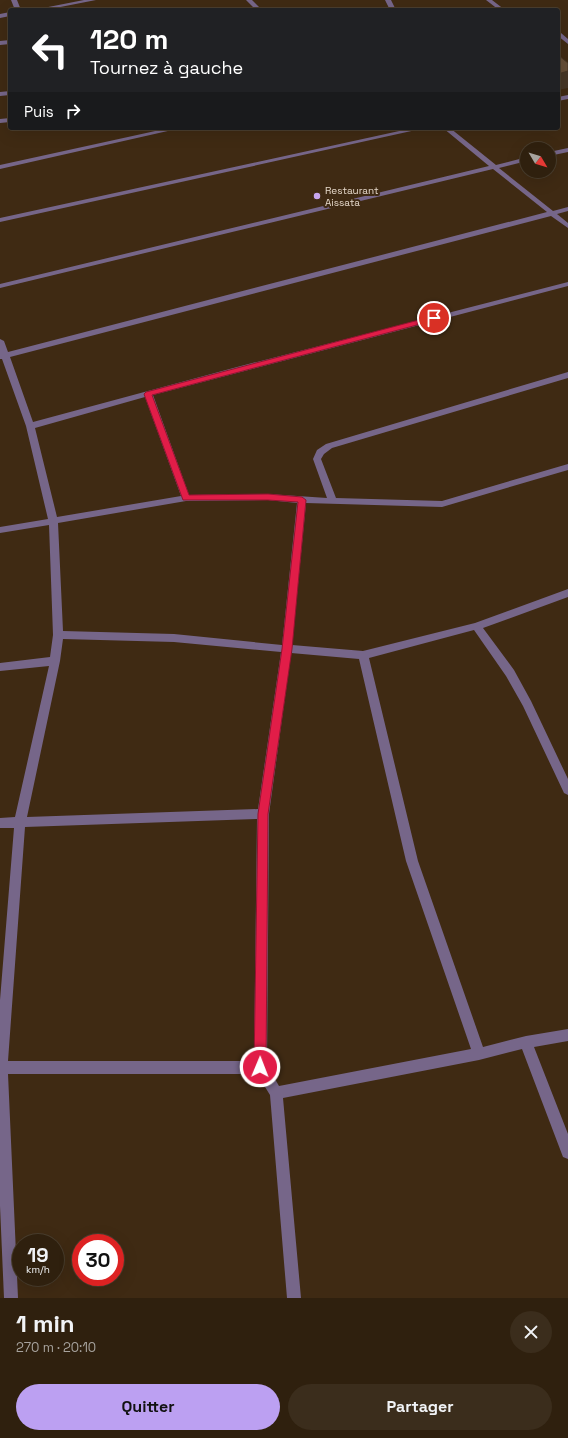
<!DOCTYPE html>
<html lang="fr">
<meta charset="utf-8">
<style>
body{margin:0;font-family:"Space Grotesk",sans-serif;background:#3b2d1c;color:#f1f3f6;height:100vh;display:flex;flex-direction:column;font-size:15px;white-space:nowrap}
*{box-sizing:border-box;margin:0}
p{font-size:13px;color:#a7a39e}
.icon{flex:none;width:22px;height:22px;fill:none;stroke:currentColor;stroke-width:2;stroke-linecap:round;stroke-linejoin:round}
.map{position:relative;height:1298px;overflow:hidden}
.sheet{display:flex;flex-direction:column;background:#2f200e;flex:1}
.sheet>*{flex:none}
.guide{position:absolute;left:8px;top:8px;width:552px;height:122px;border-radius:4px;box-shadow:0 4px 16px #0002,0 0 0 1px #4a3e2e;background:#202124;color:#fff;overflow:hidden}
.needle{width:26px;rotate:128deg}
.buttons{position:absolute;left:520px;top:142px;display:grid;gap:8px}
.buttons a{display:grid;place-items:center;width:36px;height:36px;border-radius:50%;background:#2f200e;box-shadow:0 4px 16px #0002,0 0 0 1px #4a3e2e;font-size:20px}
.speed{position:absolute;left:12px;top:1234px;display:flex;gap:8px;font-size:20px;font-weight:700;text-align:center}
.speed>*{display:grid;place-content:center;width:52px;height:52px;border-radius:50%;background:#2f200e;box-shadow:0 4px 16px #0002,0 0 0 1px #4a3e2e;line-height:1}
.speed small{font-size:10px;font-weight:400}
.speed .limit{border:6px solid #d22;background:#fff;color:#111}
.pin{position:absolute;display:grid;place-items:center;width:34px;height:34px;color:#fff;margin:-17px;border:2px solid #fff;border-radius:50%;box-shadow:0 1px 4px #0007}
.me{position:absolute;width:44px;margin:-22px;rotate:1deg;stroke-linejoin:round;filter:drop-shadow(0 0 3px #0008)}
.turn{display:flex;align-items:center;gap:14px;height:84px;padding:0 16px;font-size:18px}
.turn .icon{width:52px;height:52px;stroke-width:2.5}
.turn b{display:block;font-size:28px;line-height:34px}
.then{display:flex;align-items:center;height:38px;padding:0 16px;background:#0003;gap:8px;font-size:15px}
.round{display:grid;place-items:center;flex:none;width:42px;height:42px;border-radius:21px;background:#3b2d1c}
.overview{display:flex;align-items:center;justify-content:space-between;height:68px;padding:0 16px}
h1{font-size:24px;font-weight:700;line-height:30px}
.button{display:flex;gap:8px;margin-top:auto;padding:8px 16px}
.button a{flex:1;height:46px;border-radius:24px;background:#bca0f2;color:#111;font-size:16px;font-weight:700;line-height:46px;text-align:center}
.button a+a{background:#3b2d1c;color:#f1f3f6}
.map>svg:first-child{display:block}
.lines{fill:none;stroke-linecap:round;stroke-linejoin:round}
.minor{fill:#766689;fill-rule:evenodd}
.shaded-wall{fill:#463626}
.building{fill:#644d36;stroke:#463626}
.route{fill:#e11d48;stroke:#92132f}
.poi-dot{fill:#c8a6ef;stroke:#3f2a13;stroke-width:1.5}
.labels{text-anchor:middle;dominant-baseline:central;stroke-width:4;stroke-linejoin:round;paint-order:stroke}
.far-poi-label{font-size:10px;fill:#e6d9cb;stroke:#3f2a13;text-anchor:start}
</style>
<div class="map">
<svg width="568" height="1298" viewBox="0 0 568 1298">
<rect width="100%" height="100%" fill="#3f2a13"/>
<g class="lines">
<!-- minor -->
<path class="minor" d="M11,0H17L21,10H15Z
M84,0H96L45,10H33Z
M246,0H252L262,10H256Z
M385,0H391L396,10H390Z
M486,0H492L505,10H499Z
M10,12V16L0,18V14Z
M558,33H561L568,39V44L558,36Z
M10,40V44L0,45V41Z
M10,91V95L0,96V92Z
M568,95V99L558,101V97Z
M10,118V122L0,123V119Z
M169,128H181L0,169V165Z
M413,128H425L0,222V218Z
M443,128H450L496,165L527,157V161L499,168L553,211L568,207V211L557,214L568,223V228L551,216L10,357L33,422L237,367L568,282V286L153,395L189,495L268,494L327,498L313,459L317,450L326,444L568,372V378L332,448L324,454L321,459L336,498L442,501L568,464V470L442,507L306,503L292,645L363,651L475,623L568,589V597L483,628L514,670L531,701L568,779V795L564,793L523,706L506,676L474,630L369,658L418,861L483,1047L526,1036L568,1029V1041L534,1047L568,1134V1159L563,1157L522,1049L479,1060L283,1098L301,1298H287L270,1095L257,1074H8L18,1298H4L0,1206V1000L14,828H0V818L15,817L49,666L0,671V663L50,657L53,635L49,525L0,533V527L48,519L26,426L2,359H0V339L4,341L8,352L547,212L493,169L0,288V284L489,166ZM145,397L181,496L57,517L35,428ZM268,500L297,503L282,645L174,634L63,631L58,523L186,501ZM63,639L174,642L281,652L258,809L27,817L60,661ZM291,653L359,659L406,861L471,1049L279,1086L267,1065L269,814ZM257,819L254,1061H8L25,827Z
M568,148V152L549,156V152Z"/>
</g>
<!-- shaded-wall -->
<path class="shaded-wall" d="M568,71V88L558,90V74Z"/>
<!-- building -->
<path class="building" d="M558,55L568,63V71L558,74Z"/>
<!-- route -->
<path class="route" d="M434,316L437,318L436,320L152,395L189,495L268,494L302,497L306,500L292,649L268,814L266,1067L264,1071L260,1073L256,1071L254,1067L258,814L282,649L298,502L268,500H183L144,394L146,392Z"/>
<!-- markers -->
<circle class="poi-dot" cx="317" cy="196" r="4"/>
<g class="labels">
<!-- far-poi labels -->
<g class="far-poi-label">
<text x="325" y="190">Restaurant<tspan x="325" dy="12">Aissata</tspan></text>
</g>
</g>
</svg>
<div class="buttons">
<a><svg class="needle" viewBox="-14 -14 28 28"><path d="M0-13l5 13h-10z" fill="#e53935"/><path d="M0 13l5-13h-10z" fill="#a7a39e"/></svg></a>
</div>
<div class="speed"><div>19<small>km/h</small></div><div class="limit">30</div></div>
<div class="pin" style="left:434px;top:318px;background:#d93025"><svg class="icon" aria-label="arrive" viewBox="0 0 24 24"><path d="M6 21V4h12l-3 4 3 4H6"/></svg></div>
<svg class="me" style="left:260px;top:1067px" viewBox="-20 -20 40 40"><circle r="17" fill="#e11d48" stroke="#fff" stroke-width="3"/><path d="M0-11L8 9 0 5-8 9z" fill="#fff"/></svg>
<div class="guide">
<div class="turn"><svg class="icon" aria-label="left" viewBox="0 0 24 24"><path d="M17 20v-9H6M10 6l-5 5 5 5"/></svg><div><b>120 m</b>Tournez à gauche</div></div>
<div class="then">Puis<svg class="icon" aria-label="right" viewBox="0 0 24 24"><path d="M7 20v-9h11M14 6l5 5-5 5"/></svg></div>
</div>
</div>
<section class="sheet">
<div class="overview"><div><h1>1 min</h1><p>270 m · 20:10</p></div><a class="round"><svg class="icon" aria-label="close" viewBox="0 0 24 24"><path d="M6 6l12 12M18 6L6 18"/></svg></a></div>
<div class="button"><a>Quitter</a><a>Partager</a></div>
</section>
